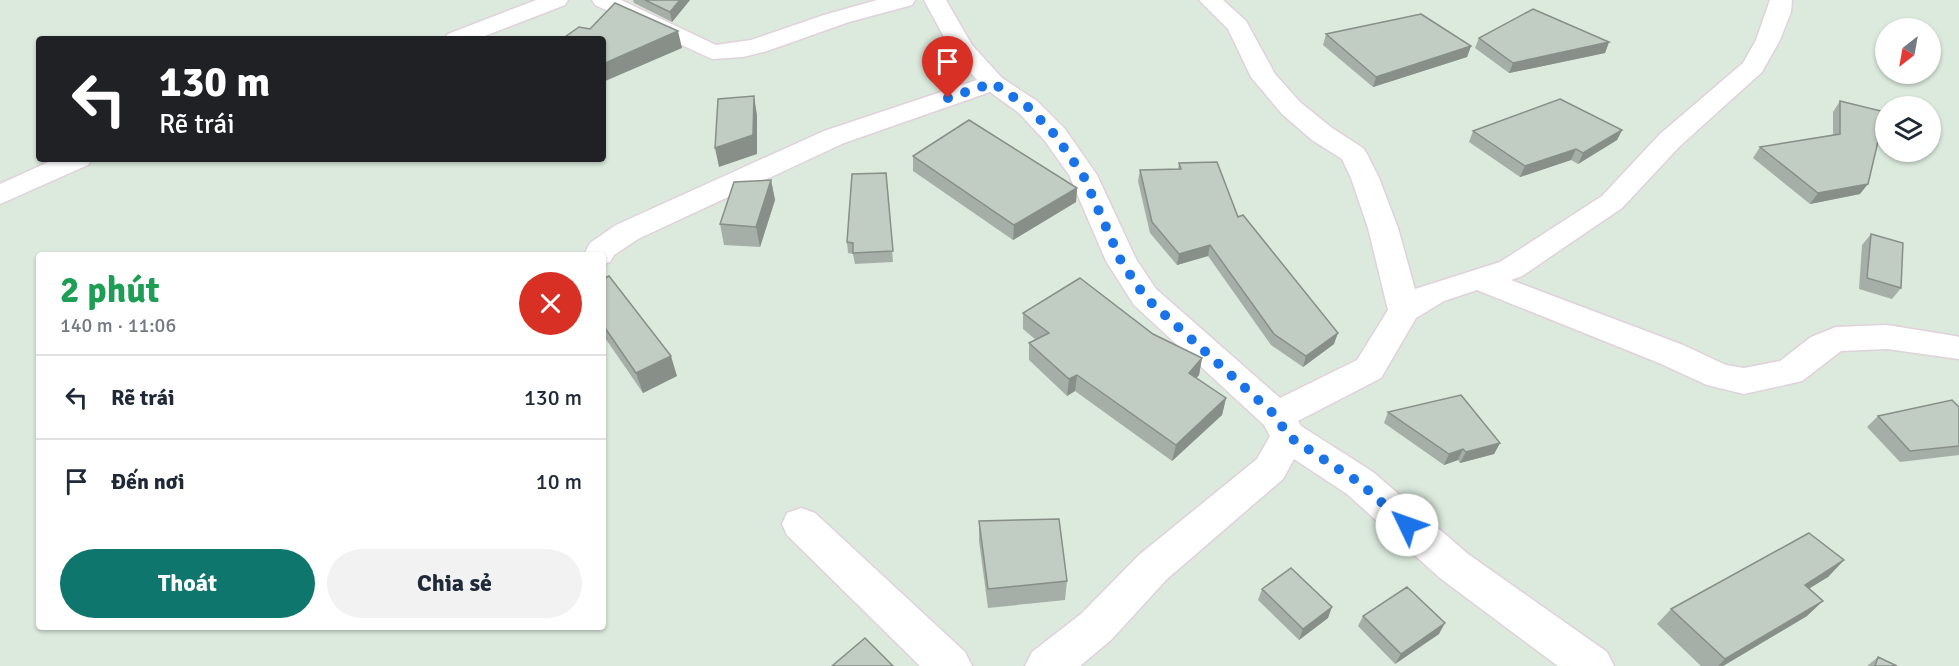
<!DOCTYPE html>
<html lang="vi">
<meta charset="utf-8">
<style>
body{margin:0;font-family:Signika,sans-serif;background:#f2f2f3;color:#1f2937;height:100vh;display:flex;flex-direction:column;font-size:22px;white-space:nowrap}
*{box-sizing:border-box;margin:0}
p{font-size:20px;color:#747a83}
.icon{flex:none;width:33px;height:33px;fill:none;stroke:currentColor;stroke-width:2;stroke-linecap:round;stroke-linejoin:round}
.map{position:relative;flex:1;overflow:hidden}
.panel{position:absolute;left:36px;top:252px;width:570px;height:378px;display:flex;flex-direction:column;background:#fff;border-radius:6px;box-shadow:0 2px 4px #0004}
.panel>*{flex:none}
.guide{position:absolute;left:36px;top:36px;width:570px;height:126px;border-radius:6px;box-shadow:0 2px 4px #0004;background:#202124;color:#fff;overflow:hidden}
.needle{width:39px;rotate:211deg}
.buttons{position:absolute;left:1875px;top:18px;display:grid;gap:12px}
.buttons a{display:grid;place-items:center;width:66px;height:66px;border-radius:50%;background:#fff;box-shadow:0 2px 4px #0004;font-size:30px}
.pin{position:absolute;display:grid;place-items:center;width:51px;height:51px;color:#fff;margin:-62px -26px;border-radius:50% 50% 50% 0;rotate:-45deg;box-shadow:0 0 6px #0007}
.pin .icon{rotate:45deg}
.me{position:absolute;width:66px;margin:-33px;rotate:312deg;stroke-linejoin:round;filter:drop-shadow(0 0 4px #0008)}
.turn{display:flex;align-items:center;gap:21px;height:126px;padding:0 24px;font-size:27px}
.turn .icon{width:78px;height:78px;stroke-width:2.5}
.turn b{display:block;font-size:42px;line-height:51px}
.round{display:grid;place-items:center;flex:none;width:63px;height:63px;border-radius:32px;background:#f2f2f3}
.head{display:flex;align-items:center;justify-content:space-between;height:102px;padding:0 24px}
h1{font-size:36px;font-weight:700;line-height:45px;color:#1e9e55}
.cta{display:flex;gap:12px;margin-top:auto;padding:12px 24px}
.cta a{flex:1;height:69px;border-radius:36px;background:#0f766e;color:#fff;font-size:24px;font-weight:700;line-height:69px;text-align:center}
.cta a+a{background:#f2f2f3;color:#1f2937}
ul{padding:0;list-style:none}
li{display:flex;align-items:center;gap:18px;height:84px;padding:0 24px;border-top:2px solid #e0e1e3}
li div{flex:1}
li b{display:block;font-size:22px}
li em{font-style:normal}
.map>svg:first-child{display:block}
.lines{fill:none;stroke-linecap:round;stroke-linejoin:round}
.minor-casing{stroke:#e0d1db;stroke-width:3}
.minor{fill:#fff;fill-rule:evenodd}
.wall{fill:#a6afa7}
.shaded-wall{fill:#878f88}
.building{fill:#c1ccc2;stroke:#878f88;stroke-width:1.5}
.route{stroke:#1a73e8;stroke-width:10;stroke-dasharray:0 18}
</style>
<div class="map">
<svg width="1959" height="666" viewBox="0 0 1959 666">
<rect width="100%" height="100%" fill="#dbeadd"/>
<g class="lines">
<defs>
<path id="minor" d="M536,0H568L565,5L477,39H444L448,34Z
M592,0H621L716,45L751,40L824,15L877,0H915L912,5L849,22L767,51L743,57L712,59L595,5Z
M924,0H946L972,45L1002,78L1037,101L1065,129L1097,175L1136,259L1156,289L1280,398L1357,360L1388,310L1368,228L1351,178L1342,159L1312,140L1282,114L1251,77L1228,29L1199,0H1223L1246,21L1275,74L1300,102L1332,128L1363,148L1367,154L1379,178L1398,228L1415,289L1500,262L1602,196L1660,134L1743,63L1756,40L1770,0H1792L1791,12L1780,40L1762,72L1680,146L1622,208L1522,276L1511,280L1683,345L1726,365L1744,368L1780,361L1811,337L1836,327L1887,325L1955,336L1959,337V359L1887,349L1841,351L1802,381L1744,394L1707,385L1659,363L1477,290L1444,301L1416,318L1381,378L1298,421L1301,426L1373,472L1468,554L1607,652L1614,666H1558L1440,578L1347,494L1294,459L1283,479L1167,579L1111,640L1080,666H1025L1032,652L1081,614L1139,555L1257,459L1270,436L1264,425L1134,305L1106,261L1069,175L1045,141L1019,113L990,92L844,143L638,239L614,255L610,262L603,264V255H584L590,243L616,225L824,131L977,80L950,48Z
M55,159H92L88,165L0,204V184Z
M801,508L815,513L965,652L972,666H920L787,535L782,524L787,513Z"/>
</defs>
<!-- minor casing -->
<use href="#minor" class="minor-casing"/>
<!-- minor -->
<use href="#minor" class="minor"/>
</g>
<!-- wall -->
<path class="wall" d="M633,0H690L672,22L634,3Z
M1326,34L1471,46L1467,57L1373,87L1323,45Z
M1479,38L1609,42L1605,53L1509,73L1475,48Z
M1840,101L1860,194L1810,204L1753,158L1760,147L1833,135V112Z
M1622,130L1617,140L1578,164L1571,160L1520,177L1469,142L1473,131Z
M913,156L1077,188L1076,202L1013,240L913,171Z
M1179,163L1238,217L1334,344L1303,367L1271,345L1208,256L1177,265L1150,233L1138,181L1140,170L1178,169Z
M886,173L893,262L855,264L853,254L848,253L847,242Z
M771,180L775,200L760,247L724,245L720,224Z
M1871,234L1901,288L1892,299L1859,289L1862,245Z
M603,279L677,376L643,393L603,335Z
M1023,313L1153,334L1202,358L1199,375L1196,378L1226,398L1222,415L1172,461L1075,391L1067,396L1029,360V343L1036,340L1023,329Z
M1959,407V455L1900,462L1867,427L1878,416Z
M1388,412L1500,443L1494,454L1460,463L1458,460L1444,465L1384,423Z
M979,521L1067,581L1065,600L988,608L979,541Z
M1844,560L1828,577L1809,588L1807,616L1723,666H1701L1657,624L1671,609Z
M1262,589L1328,618L1299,640L1258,600Z
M1363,616L1439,634L1395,664L1358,626Z
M1878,657L1897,666H1867Z"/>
<!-- shaded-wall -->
<path class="shaded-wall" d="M680,0H690L672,22L670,12Z
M678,31L682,48L603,82V64Z
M1609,42L1605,53L1509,73L1513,63Z
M1471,46L1467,57L1373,87L1376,77Z
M754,96L757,115V154L719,167L715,148Z
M1622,130L1617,140L1578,164L1583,153Z
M1576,149L1571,160L1520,177L1525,166Z
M771,180L775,200L760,247L756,227Z
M1868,184L1860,194L1810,204L1818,193Z
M1077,188L1076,202L1013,240L1014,225Z
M1210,245L1208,256L1177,265L1179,254Z
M1338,333L1334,344L1303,367L1306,356Z
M671,356L677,376L643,393L636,373Z
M1202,358L1199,375L1186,390L1189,373Z
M1077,375L1075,391L1067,396L1069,379Z
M1226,398L1222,415L1172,461L1176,445Z
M1500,443L1494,454L1460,463L1466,452Z
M1463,449L1458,460L1444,465L1449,454Z
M1844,560L1828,577L1789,601L1805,585Z
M1823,601L1807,616L1723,666H1718L1725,659Z
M1332,607L1328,618L1299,640L1303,629Z
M1445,623L1439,634L1395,664L1401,654Z"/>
<!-- building -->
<path class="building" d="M645,0H680L670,12Z
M615,3L678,31L603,64V39H562L579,27L590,29Z
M1533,9L1609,42L1513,63L1479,38Z
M1421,14L1471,46L1376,77L1326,34Z
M754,96L753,135L715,148L718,99Z
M1560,99L1622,130L1583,153L1576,149L1525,166L1473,131Z
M1840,101L1885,112L1868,184L1818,193L1760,147L1840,134Z
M969,120L1077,188L1014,225L913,156Z
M1217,162L1238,217L1243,215L1338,333L1306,356L1274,334L1210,245L1179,254L1152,222L1140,170L1181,169L1179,163Z
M886,173L893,251L853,253V243L847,242L852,174Z
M771,180L756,227L720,224L734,182Z
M1871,234L1903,243L1901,288L1867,278Z
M609,276L671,356L636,373L603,325V279Z
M1080,278L1153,334L1202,358L1189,373L1226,398L1176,445L1077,375L1069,379L1029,343L1049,333L1023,313Z
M1461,395L1500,443L1466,452L1463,449L1449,454L1388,412Z
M1952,400L1959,407V446L1910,451L1878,416Z
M1059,519L1067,581L988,589L979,521Z
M1809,533L1844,560L1805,585L1823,601L1725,659L1671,609Z
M1291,568L1332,607L1303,629L1262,589Z
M1407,587L1445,623L1401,654L1363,616Z
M865,638L893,666H832Z
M1878,657L1897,666H1875Z"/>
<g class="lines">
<!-- route -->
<path class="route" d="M948,98L993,83L1028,107L1055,135L1083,175L1121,261L1145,297L1276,416L1288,436L1360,483L1407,525"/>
</g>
</svg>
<div class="buttons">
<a><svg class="needle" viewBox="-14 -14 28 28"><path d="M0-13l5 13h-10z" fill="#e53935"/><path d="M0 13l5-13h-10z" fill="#747a83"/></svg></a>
<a><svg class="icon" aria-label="layers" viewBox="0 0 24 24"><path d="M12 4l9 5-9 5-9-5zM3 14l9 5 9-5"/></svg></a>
</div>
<div class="pin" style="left:948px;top:98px;background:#d93025"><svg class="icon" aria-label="arrive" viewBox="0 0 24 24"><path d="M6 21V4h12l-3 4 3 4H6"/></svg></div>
<svg class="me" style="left:1407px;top:525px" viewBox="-20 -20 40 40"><circle r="19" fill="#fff"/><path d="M0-13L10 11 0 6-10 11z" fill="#1a73e8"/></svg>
<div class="guide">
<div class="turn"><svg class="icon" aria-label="left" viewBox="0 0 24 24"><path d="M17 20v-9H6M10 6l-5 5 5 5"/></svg><div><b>130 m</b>Rẽ trái</div></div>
</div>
<section class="panel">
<div class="head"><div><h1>2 phút</h1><p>140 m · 11:06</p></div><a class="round" style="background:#d93025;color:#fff"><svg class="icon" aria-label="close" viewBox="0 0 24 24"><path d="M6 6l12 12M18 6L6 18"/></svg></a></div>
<ul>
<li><svg class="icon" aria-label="left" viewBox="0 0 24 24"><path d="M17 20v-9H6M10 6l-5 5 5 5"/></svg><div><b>Rẽ trái</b></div><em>130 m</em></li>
<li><svg class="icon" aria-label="arrive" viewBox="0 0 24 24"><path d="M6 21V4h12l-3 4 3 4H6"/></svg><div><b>Đến nơi</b></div><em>10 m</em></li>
</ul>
<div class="cta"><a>Thoát</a><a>Chia sẻ</a></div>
</section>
</div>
